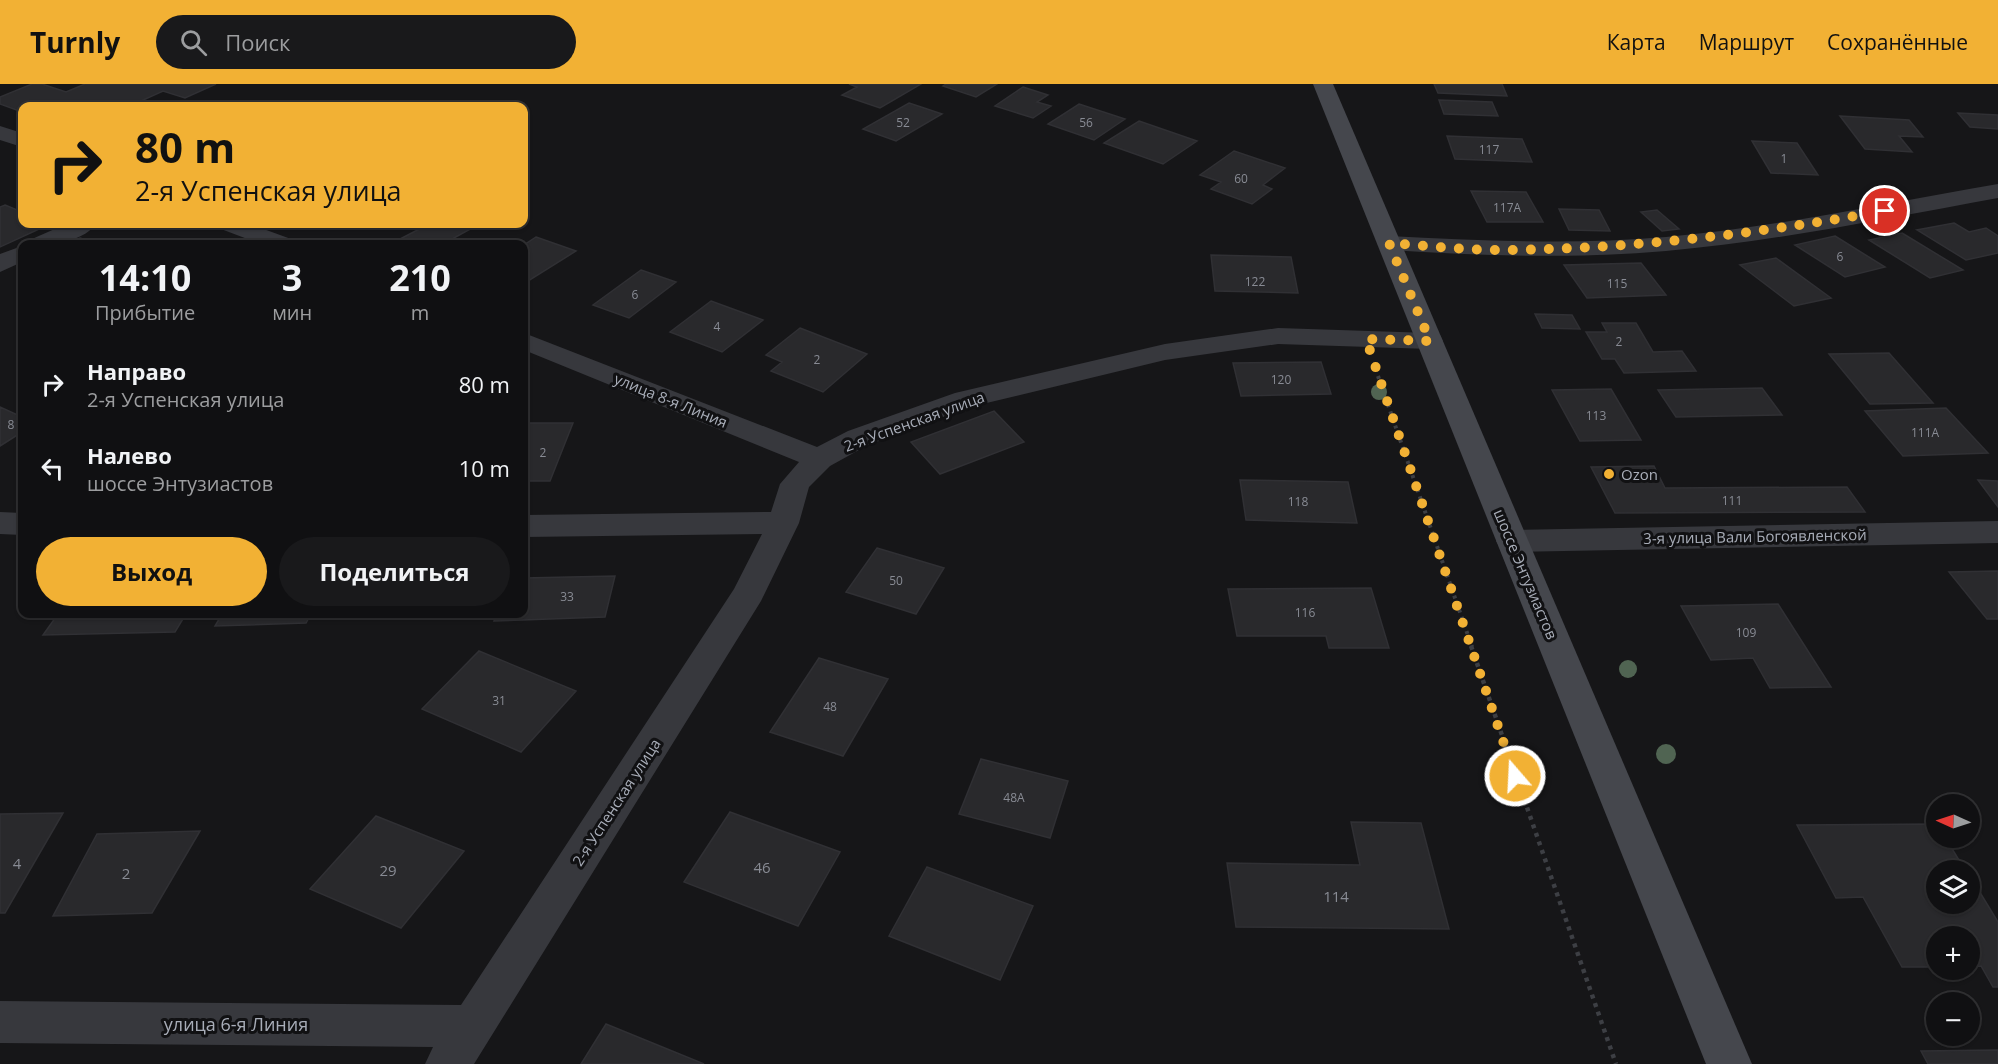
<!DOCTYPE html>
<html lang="ru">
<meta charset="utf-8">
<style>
body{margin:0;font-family:"Open Sans",sans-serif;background:#19191b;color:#f1f3f6;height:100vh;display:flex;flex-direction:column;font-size:22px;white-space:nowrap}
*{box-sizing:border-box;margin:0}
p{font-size:20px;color:#9c9d9f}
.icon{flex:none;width:33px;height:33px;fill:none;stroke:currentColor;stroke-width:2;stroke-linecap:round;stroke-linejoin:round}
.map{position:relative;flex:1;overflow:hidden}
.drawer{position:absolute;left:18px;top:156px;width:510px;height:378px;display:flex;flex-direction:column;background:#101012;border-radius:12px;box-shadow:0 2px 4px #0004,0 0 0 2px #303032}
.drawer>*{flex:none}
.guide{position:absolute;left:18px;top:18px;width:510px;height:126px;border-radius:12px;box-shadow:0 2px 4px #0004,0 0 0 2px #303032;background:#f2b134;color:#111;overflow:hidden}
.needle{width:39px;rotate:273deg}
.buttons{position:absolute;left:1926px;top:710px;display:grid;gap:12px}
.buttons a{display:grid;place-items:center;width:54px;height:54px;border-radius:50%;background:#101012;box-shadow:0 2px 4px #0004,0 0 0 2px #303032;font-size:30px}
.pin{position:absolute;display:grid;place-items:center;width:51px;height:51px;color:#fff;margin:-26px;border:3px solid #fff;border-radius:50%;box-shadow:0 2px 6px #0007}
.me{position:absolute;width:66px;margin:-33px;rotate:341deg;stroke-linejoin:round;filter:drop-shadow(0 0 4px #0008)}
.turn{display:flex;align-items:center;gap:21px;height:126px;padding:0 18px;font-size:27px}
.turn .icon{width:78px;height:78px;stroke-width:2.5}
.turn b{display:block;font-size:42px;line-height:51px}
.eta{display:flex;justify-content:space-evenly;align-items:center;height:102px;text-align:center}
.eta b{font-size:36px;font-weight:700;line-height:42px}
.cta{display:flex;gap:12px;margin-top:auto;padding:12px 18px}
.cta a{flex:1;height:69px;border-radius:36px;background:#f2b134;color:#111;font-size:24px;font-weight:700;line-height:69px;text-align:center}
.cta a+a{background:#19191b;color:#f1f3f6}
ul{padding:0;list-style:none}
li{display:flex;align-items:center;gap:18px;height:84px;padding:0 18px}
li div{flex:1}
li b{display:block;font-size:22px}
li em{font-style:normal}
header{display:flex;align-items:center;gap:36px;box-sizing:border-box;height:84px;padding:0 30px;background:#f2b134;color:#111}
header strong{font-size:28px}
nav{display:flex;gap:33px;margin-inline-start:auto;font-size:21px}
.search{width:420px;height:54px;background:#19191b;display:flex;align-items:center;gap:15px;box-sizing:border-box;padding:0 21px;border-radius:33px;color:#9c9d9f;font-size:22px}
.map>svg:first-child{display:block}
.building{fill:#29292c;stroke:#303034;stroke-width:1.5}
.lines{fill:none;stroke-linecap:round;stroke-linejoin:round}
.path-far1{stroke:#3d3f44;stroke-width:4;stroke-dasharray:3 4.5;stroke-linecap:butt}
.path{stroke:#3d3f44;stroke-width:4.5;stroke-dasharray:4 5;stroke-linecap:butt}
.street{fill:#37383d;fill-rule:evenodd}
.secondary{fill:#45474d;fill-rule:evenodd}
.tree{fill:#506452}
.route{stroke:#f2b134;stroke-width:10;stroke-dasharray:0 18}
.poi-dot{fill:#f2b134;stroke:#111113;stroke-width:2}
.labels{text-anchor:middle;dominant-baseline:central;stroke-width:6;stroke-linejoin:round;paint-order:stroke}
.number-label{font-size:12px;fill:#888b94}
.street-label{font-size:15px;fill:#a8adb8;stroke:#111113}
.poi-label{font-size:15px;fill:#a8adb8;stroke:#111113;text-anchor:start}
.near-number-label{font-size:15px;fill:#888b94}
.near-street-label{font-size:18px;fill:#a8adb8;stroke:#111113}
</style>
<header>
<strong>Turnly</strong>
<div class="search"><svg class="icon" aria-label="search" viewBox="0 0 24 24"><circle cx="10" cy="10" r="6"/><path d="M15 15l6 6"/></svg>Поиск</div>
<nav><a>Карта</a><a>Маршрут</a><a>Сохранённые</a></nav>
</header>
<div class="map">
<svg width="1998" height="980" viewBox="0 0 1998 980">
<rect width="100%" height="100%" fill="#161618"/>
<!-- building -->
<path class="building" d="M32,0H42L66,8L85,0H216L185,14L163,7L130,22H22V28L0,20V13Z
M849,0H921L880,24L842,11L857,3Z
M946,0H997L976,13L943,2Z
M1434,0H1502L1507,12L1438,9Z
M1023,3L1048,11L1037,18L1051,22L1033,34L995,22Z
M1439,16L1492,18L1498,32L1444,30Z
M909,19L942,30L896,57L863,45Z
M1079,20L1125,35L1094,56L1048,40Z
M1958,29L1998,31V45L1970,43Z
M1840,32L1909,36L1923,53L1899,52L1912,68L1865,65Z
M1139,37L1197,57L1163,80L1104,59Z
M1447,52L1522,55L1532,78L1455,75Z
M1752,57L1797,59L1818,91L1771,89Z
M1234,67L1285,84L1263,101L1272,105L1252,120L1211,105L1221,98L1200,91Z
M1471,107L1526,108L1543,138H1487Z
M5,121L22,128V140H50L0,163V123Z
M1559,125L1599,126L1610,147L1569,146Z
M1657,126L1679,145L1662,147L1641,128Z
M1954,139L1969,148L1986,144L1998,152V169L1966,176L1917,146Z
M429,140H470L476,142L443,160H417L402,154Z
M1902,149L1963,186L1930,194L1869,156Z
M1835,152L1885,183L1845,193L1795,161Z
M536,153L576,167L525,199L524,161Z
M80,154L98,160H67Z
M1211,171L1291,173L1298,209L1215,207Z
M1776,174L1831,214L1794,222L1740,181Z
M1641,179L1666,211L1587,214L1564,181Z
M641,186L676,198L629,234L593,221Z
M711,217L763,236L722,268L670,248Z
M1535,230L1572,231L1580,245L1542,244Z
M1602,239H1636L1653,268L1682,267L1696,287L1624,289L1615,275H1602L1586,248H1607Z
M800,244L867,270L823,308L771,287L782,278L766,271Z
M1889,269L1933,319L1870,320L1829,270Z
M1321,278L1331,310L1241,312L1233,279Z
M1762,304L1782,331L1676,333L1658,306Z
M1611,305L1641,356L1580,357L1552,306Z
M0,323L22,333V348L0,362Z
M1946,324L1988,369L1903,372L1865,327Z
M994,327L1024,358L940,390L911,358Z
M524,339H573L550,397H524Z
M1654,382L1665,404L1847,403L1865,428L1615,429L1591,383Z
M1240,396L1348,398L1357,439L1246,436Z
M1978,396L1998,397V423Z
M877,464L944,484L916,530L846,508Z
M1998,487V535H1987L1949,488Z
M615,492L605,533L494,537L496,530H524V494Z
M1371,504L1389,564H1329L1326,552H1237L1228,505Z
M1778,520L1831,603L1770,604L1753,574L1711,576L1681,522Z
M58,530H186L175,548L43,551Z
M222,530H311L306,539L215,542Z
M479,567L576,607L521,668L422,625Z
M819,574L888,595L843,672L770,648Z
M981,675L1068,697L1050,754L959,730Z
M730,728L840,768L798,842L684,798Z
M63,729L5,829H0V730Z
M376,732L464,767L401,844L310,805Z
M1351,738L1421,739L1449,845L1236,843L1227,779L1360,781Z
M1936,740V753H1945L1965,786H1936V819H1970V792L1998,838V903H1993L1981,882L1970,883V852H1936V883H1902L1863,813L1836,814L1797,741Z
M200,747L152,829L53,832L97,750Z
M927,783L1033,822L1000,896L889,852Z
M606,940L704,980H581Z
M1998,966V980H1928L1921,967Z"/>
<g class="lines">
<!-- path-far1 -->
<path class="path-far1" d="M1378,292L1472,563"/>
<!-- path -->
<path class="path" d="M1471,562L1616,980"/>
<!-- street -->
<path class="street" d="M0,42L22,49V63L0,56Z
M1998,100V114C1888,134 1778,157 1666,167C1574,175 1481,172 1389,166L1380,164L1377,159L1380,154L1389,152C1481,157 1574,161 1666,153C1777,143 1888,119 1998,100Z
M66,140H96C83,158 49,162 29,160L32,155Z
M217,140H250L291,155L294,160H261L221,145Z
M22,162V178L0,188V170Z
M1278,244L1430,249L1440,251L1443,257L1440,263L1430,265L1278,260L1165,276L974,322L868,361L830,382L809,403L799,439L761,517L474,980H425L433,963L0,959V917L461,921L734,505L762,450L524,453V431L771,428L780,400L799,378L524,266V249L817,363L848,347L955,309L1165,260Z
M0,428L22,429V451L0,450Z
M1998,437V459L1512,468L1501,465L1496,457L1501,449L1512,446Z"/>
<!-- secondary -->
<path class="secondary" d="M1313,0H1333L1752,980H1706Z"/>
</g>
<!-- trees -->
<g class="tree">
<circle cx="1379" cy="308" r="8"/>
<circle cx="1628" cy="585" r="9"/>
<circle cx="1666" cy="670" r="10"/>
</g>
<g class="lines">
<!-- route -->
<path class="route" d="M1515,692L1366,255L1430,257L1389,159C1430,162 1472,167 1512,166C1641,164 1759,149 1885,127"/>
</g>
<!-- markers -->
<circle class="poi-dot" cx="1609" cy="390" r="6"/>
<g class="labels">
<!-- number labels -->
<g class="number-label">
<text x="903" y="38">52</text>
<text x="1086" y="38">56</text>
<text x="1489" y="65">117</text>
<text x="1784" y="74">1</text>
<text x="1241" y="94">60</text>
<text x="1507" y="123">117А</text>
<text x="1840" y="172">6</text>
<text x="1255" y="197">122</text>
<text x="1617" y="199">115</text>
<text x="635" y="210">6</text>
<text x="717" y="242">4</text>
<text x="1619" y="257">2</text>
<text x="817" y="275">2</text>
<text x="1281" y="295">120</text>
<text x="1596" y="331">113</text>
<text x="11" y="340">8</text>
<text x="1925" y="348">111А</text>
<text x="543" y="368">2</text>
<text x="1732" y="416">111</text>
<text x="1298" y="417">118</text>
<text x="896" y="496">50</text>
<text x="567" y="512">33</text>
<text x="1305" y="528">116</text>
<text x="1746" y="548">109</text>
<text x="499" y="616">31</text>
<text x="830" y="622">48</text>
<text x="1014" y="713">48А</text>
</g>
<!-- street labels -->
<g class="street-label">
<text transform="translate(671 316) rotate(22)">улица 8-я Линия</text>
<text transform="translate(914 337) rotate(-20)">2-я Успенская улица</text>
<text transform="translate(1755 452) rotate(-1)">3-я улица Вали Богоявленской</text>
<text transform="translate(1526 490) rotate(67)">шоссе Энтузиастов</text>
<text transform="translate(616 718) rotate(-57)">2-я Успенская улица</text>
</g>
<!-- poi labels -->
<g class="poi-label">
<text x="1621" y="390">Ozon</text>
</g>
<!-- near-number labels -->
<g class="near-number-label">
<text x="17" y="779">4</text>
<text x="762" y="783">46</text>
<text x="388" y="786">29</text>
<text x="126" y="789">2</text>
<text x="1336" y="812">114</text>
</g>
<!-- near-street labels -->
<g class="near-street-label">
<text x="236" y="940">улица 6-я Линия</text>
</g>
</g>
</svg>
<div class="buttons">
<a><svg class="needle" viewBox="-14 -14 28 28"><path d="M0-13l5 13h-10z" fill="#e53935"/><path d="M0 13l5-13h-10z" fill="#9c9d9f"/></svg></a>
<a><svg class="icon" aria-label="layers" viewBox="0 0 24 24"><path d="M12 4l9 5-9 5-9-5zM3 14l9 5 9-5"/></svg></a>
<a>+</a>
<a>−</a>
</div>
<div class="pin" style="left:1885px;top:127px;background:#d93025"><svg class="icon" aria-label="arrive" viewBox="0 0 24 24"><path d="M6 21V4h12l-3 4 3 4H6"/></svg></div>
<svg class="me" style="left:1515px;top:692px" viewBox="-20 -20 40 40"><circle r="17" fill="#f2b134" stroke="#fff" stroke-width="3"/><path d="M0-11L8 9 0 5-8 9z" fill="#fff"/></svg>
<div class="guide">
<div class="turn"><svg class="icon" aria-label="right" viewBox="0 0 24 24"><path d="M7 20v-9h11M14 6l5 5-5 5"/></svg><div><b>80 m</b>2-я Успенская улица</div></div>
</div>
<section class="drawer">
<div class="eta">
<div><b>14:10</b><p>Прибытие</p></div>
<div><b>3</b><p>мин</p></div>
<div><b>210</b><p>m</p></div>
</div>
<ul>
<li><svg class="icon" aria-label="right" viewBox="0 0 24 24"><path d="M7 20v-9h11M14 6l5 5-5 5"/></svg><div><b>Направо</b><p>2-я Успенская улица</p></div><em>80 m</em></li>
<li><svg class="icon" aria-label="left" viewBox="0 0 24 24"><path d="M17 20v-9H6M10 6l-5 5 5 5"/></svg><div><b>Налево</b><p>шоссе Энтузиастов</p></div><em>10 m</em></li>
</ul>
<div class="cta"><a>Выход</a><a>Поделиться</a></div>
</section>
</div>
